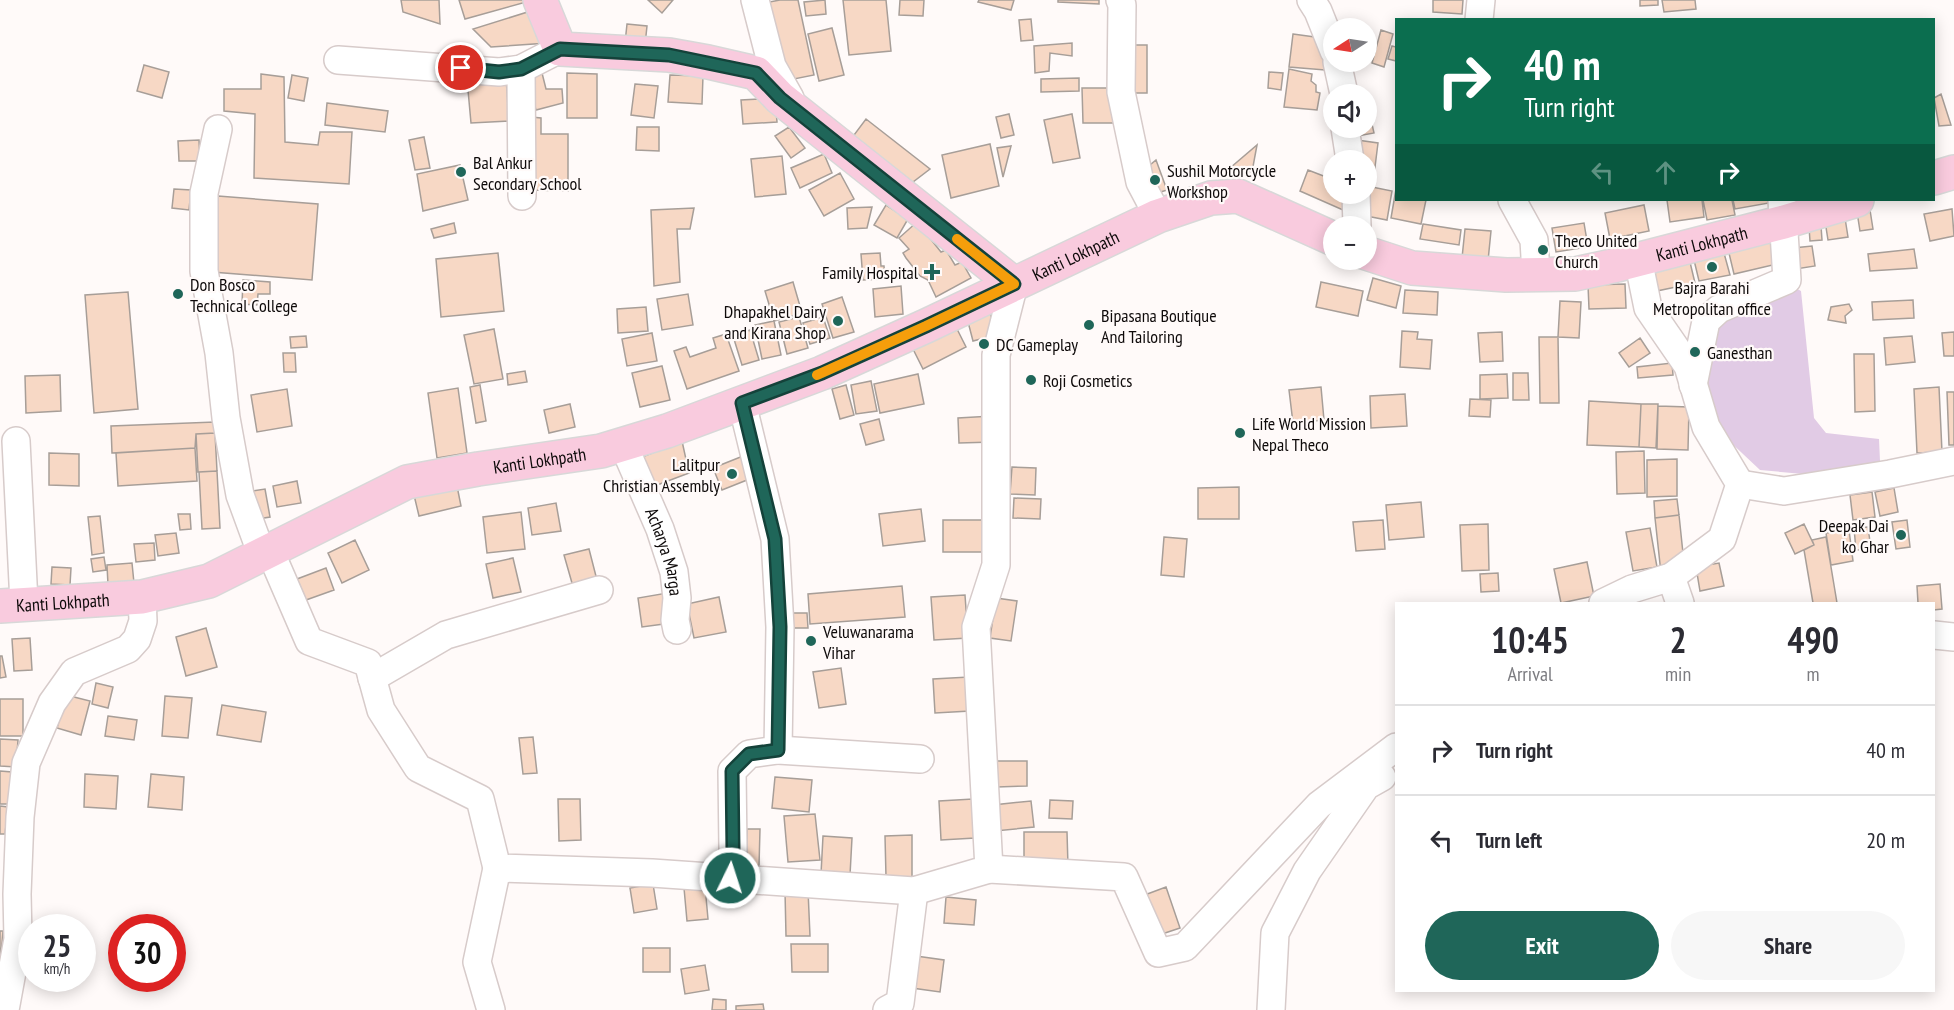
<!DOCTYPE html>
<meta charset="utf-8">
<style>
body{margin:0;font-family:"PT Sans Narrow",sans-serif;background:#f7f7f7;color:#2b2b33;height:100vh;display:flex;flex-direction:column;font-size:22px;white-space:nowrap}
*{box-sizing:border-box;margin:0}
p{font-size:20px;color:#7c7c81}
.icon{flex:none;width:33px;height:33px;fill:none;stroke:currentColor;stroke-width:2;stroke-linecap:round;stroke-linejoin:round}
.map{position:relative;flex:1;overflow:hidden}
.sheet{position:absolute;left:1395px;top:602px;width:540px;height:390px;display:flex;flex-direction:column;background:#fff;border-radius:0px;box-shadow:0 3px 15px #0003}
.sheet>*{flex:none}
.hud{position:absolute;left:1395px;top:18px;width:540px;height:183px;border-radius:0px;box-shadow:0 3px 15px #0003;background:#0b6e4f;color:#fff;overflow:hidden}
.needle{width:39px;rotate:258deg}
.tools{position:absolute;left:1323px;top:18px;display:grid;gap:12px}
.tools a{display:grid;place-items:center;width:54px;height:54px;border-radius:50%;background:#fff;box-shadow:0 3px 15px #0003;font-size:30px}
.speed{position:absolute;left:18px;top:914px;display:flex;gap:12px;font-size:30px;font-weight:700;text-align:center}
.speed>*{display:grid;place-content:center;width:78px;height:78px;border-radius:50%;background:#fff;box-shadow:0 3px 15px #0003;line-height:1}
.speed small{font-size:15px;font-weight:400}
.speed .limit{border:9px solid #d22;background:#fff;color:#111}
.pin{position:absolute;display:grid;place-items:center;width:51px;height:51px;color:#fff;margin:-26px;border:3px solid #fff;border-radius:50%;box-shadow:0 2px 6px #0007}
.me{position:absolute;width:66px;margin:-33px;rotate:4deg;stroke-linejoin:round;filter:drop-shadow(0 0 4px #0008)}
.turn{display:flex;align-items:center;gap:21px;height:126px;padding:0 30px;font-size:27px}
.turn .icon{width:78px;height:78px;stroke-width:2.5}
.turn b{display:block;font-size:42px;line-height:51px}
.lanes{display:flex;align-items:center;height:57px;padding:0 30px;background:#0003;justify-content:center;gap:30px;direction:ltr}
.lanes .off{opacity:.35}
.eta{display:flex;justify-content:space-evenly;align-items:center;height:102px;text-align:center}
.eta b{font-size:36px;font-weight:700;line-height:42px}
.primary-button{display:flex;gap:12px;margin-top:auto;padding:12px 30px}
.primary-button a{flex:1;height:69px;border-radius:36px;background:#1f6659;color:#fff;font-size:24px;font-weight:700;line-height:69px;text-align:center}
.primary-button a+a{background:#f7f7f7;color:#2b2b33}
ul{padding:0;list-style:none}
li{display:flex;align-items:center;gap:18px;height:90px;padding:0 30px;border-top:2px solid #e1e1e2}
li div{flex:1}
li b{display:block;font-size:22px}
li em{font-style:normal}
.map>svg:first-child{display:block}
.water{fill:#e1cbe5}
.building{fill:#f7d8c5;stroke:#a79e98;stroke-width:1.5}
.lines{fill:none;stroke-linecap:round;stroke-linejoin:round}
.minor-casing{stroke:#d7cbca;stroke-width:30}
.major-casing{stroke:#d8d8d8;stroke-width:36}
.minor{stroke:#fff;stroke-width:27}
.major{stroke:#f9cbde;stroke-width:33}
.route-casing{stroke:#14423a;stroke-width:15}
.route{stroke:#1f6659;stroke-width:10}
.slow{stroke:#f59e0b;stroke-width:10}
.poi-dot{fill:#1f6659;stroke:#fffaf9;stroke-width:2}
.labels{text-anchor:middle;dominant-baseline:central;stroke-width:4.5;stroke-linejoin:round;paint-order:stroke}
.poi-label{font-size:18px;fill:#0e0a0a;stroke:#fffaf9;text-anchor:start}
.street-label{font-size:18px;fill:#0e0a0a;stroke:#fffaf9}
</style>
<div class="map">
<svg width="1954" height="1010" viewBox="0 0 1954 1010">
<rect width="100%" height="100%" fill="#fffaf9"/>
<!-- water -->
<path class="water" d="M1788,284L1801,291L1814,418L1826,433L1879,439L1880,461L1814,475L1760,470L1726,438L1706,394L1710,323Z"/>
<!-- building -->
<path class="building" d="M401,0H439L440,24L403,12Z
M459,0H530V1L465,19Z
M648,0H673L662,13Z
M780,0H798L814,75L784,81L764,3Z
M825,0L826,14L806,16L804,2Z
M843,0H886L891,51L849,55Z
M900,0H924L923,16L899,15Z
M979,0H1014L1011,10L978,2Z
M1058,0H1099V4L1058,2Z
M1433,0H1463L1462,14L1433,12Z
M1640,0H1658V5L1640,6Z
M1662,0H1695L1696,9L1664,12Z
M534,10L548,43L491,47L473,29Z
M1031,19L1033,40L1021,41L1019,20Z
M627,24L647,26L645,45L625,43Z
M832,28L844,75L819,81L808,34Z
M1381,30L1393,34L1384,67L1372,63Z
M1293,34L1322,38L1328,47L1325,70L1289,67Z
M1072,43V56L1050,53L1049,71L1035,73L1034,46Z
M1131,45H1147V93H1131Z
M1392,46L1396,47V61L1388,59Z
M144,65L169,72L162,98L137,91Z
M1289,69L1312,74L1311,81L1316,85V92L1320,93L1317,110L1284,107Z
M1269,72L1283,73L1281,90L1268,88Z
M542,73L546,89H562L563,103L536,110L527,77Z
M567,73L597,74V118H567Z
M261,74L284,77L285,142L318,145L320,132H352L349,184L254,178L255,114L224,111V89H261Z
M292,75L308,78L304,101L288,98Z
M670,75L703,76L702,104L668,102Z
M506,77L509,121L471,123L467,79Z
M1079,78V91L1041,92V79Z
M635,84L658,86L654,118L631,115Z
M1082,88H1118L1119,123H1083Z
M1941,94L1951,125L1939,126L1934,98Z
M775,98L777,122L743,124L741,100Z
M327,103L388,111L385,132L325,125Z
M1366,111H1369L1374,133L1358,136L1356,128H1366Z
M1009,114L1014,135L1001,138L996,117Z
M1072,114L1080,158L1053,163L1044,120Z
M531,117L541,118V134H568V191L531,190Z
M866,119L930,169L909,185L851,139Z
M637,127H659V151L636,150Z
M789,127L805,148L791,158L775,136Z
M424,137L430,168L415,170L409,140Z
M199,140L200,161H179L178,141Z
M1357,140L1378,143L1374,175L1366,174V160H1355Z
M990,144L999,186L951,198L942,155Z
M1257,145L1252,172L1230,168Z
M1011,146L1003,177L997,148Z
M824,154L832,173L800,188L791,168Z
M782,156L786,194L755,197L751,159Z
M1156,160L1167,190L1151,195L1144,170Z
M460,165L468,200L423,211L417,174Z
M1308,170L1334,180V194H1349L1343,210L1300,191Z
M840,173L854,199L824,216L809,190Z
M1367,186L1392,191L1387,220L1361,215Z
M174,189L191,190L189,210L172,208Z
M1396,189V200H1426L1421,224L1391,218Z
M218,196L318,204L312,280L212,272Z
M1667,200H1702L1704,217L1670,222Z
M1703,200H1732L1735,215L1707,220Z
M1733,200H1768L1769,203L1735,209Z
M886,205L908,219L897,238L874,225Z
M1644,205L1649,231L1610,239L1605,213Z
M872,207L867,228L848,229L847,208Z
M694,208L690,229H677L680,282L654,286L651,210Z
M1952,209L1954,236L1930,241L1924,214Z
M1870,210L1873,229L1860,231L1857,212Z
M1845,218L1848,237L1828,240L1825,221Z
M917,222L941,252L946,250L955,265L962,262L971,278L936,297L928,280L920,276L906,258L903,253L909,249L899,238Z
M454,223L456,233L434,238L431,229Z
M1584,223L1588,247L1556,252L1552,228Z
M1423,224L1461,230L1459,245L1420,239Z
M1821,226L1822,240L1810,241L1809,227Z
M1465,229L1491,231L1488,261L1462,258Z
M1774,237L1781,263L1734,274L1728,249Z
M1812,246L1815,266L1796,269L1793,248Z
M1914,249L1917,268L1870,271L1868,254Z
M498,253L504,311L441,317L436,259Z
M880,253L881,266H884L885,279L863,280L861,254Z
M1724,253L1730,275L1699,281L1694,260Z
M1689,258L1695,283L1652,292L1647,267Z
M1373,278L1401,286L1396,308L1367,300Z
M243,280L270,282V294H258L257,305L242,304Z
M793,282L802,313L774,321L765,291Z
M1321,282L1363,291L1358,316L1316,307Z
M1625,284L1626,308L1589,309L1588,285Z
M901,286L903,314L875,317L873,289Z
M1405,290L1438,292L1437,315L1403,313Z
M128,292L138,409L94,413L85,295Z
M688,294L693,325L662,330L657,299Z
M842,297L854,332L833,338L822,304Z
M1913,300L1914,318L1873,320L1872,302Z
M1560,301L1581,302L1579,338L1558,337Z
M1849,304L1852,310L1845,316L1846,323L1828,320L1831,307Z
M646,307L648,331L618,333L617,309Z
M990,312L996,335L973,341L967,318Z
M799,317L808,348L787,354L779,322Z
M823,317L830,338L810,344L803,323Z
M774,321L781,355L762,359L755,325Z
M956,327L966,347L923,369L913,349Z
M494,329L503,379L474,384L464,335Z
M750,330L759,360L742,365L733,336Z
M1402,331L1418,332L1417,339L1432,340L1430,369L1400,367Z
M1502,332L1503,361L1480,362L1478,333Z
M1954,332V356H1944L1942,333Z
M652,333L657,361L627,366L622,339Z
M726,334L739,371L687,389L674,351L686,347L690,357L716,348L713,338Z
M306,336L307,347L291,348L290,337Z
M1912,336L1915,362L1886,365L1884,338Z
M1539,337H1558L1559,403H1540Z
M1640,338L1650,353L1629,367L1619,353Z
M283,353H295L296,372H284Z
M1854,354H1874L1875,411L1855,412Z
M1672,363L1673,375L1638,378L1637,367Z
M662,366L670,400L640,407L632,373Z
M525,371L527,382L508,385L507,374Z
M1513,373H1528L1529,400H1513Z
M918,374L924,404L880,413L874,384Z
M1507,374L1508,398L1480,399V375Z
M60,375L61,411L26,413L25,376Z
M871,381L877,411L856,414L851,385Z
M480,385L486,421L476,423L470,387Z
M846,385L854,415L840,419L832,389Z
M1321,387L1324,420L1293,423L1289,390Z
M1939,387L1942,452L1917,453L1914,389Z
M458,388L467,453L437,458L428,393Z
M287,389L292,426L257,432L251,395Z
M1947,392H1954V445H1949Z
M1405,394L1407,426L1371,428L1370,396Z
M1470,399L1491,400L1490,417L1469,416Z
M1589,401L1641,404L1639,447L1587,445Z
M570,404L575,427L549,433L544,410Z
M1641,404H1658L1656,448L1639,447Z
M1658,406L1689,407L1688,450L1657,449Z
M992,416L993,442L959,443L958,418Z
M879,419L884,440L866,445L860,424Z
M215,422V433L196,434L195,448L112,453L111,426Z
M215,433L217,471L198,472L196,434Z
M682,441L689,473L652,487L642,457Z
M195,448L197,481L118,486L116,453Z
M1644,451L1645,493L1617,494L1616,452Z
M49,453L79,454V486L49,485Z
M743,456L752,478L722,490L713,468Z
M1677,459V496L1647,497V460Z
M1012,467L1036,468L1035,495L1010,494Z
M217,471L220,528L202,529L199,472Z
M297,481L301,503L277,507L273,486Z
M457,486L461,506L419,516L414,495Z
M1239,487V519H1198V488Z
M1894,488L1898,512L1880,516L1875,492Z
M265,489L270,517L250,520L246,492Z
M1872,492L1875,517L1853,520L1850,495Z
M1014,498L1041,499L1040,519L1013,518Z
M1677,499L1679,515L1655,518L1654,501Z
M1421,502L1424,537L1389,540L1386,505Z
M556,503L561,531L532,535L528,508Z
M921,509L925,541L883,546L879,514Z
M521,512L525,549L487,553L483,517Z
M178,514H190L191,529L180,530Z
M1679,515L1684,563L1661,573L1655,518Z
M100,516L104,553L92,555L88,517Z
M943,520H985V552H943Z
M1383,520L1385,549L1356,551L1353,522Z
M1907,520L1910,547L1896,549L1892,522Z
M1488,524L1489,570L1462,571L1460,525Z
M1804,524L1814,545L1795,554L1785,533Z
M1868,527L1871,549L1856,550L1854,528Z
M1650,528L1657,567L1633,571L1626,532Z
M1849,530L1853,561L1831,565L1826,533Z
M176,533L179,553L158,556L155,535Z
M1164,537L1187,539L1184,577L1161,575Z
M1826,537L1837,603H1813L1804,550L1814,545L1812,540Z
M355,540L369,570L342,583L328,553Z
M154,543L155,560L136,562L134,544Z
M589,549L598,584L574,590L564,555Z
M104,557L106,570L93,572L91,559Z
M513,558L521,592L493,598L486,564Z
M1587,562L1594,596L1561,603L1554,569Z
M132,563L134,583L108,585L107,565Z
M1719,563L1724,586L1700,591L1696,567Z
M52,567L71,568L70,585L51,584Z
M326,568L334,590L306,600L297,579Z
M1498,573L1499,591L1481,592L1480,574Z
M1940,584L1942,609L1934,610V603H1918L1917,586Z
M902,586L905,617L810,624L808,594Z
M667,593L671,623L642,627L638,598Z
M965,595L968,638L934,640L931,597Z
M719,597L726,632L694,638L687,604Z
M996,598L1017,601L1011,641L990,638Z
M787,613H807L808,628H787Z
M206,628L217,667L186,676L176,637Z
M30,638L32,670L14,671L12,639Z
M0,656H2L6,677L0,678Z
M841,668L846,704L819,708L813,672Z
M969,677L970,711L935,713L933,679Z
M96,683L113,687L108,708L92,704Z
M66,695L90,701L81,735L57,728Z
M165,696L192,698L188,738L162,736Z
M0,699H23V736H0Z
M222,705L266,712L261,742L217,735Z
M108,716L137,720L134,740L105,736Z
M533,737L537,773L523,774L519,738Z
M0,739L18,740L16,767L0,766Z
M996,761H1027V786L997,787Z
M0,771L12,772L10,804H0Z
M85,774L118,776L116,809L84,807Z
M151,774L184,777L182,810L148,807Z
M775,777L812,780L809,812L772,808Z
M558,799H580L581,840L559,841Z
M973,799L975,838L941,840L939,801Z
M1050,800L1073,801L1072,819L1049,818Z
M1031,801L1034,827L995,831L993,805Z
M0,806L8,807L5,834H0Z
M815,814L820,860L788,862L784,816Z
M747,829H760L759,866L747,865Z
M1024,832H1067L1068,866H1024Z
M912,835V877H886L885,836Z
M823,836L852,838L850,875L821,874Z
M653,884L657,909L634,913L630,888Z
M705,886L708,919L687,921L684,888Z
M1166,887L1180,928L1156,936L1142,896Z
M808,890L810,936H786L785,891Z
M946,897L976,900L974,925L944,923Z
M0,931H3L1,955H0Z
M791,944H828V972H792Z
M643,948H670V972H643Z
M916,956L944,960L940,992L912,988Z
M705,965L709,990L685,994L681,969Z
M713,999L726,1000V1010H712Z
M763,1004L764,1010H736V1006Z"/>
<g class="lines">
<defs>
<g id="minor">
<path d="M755,0L772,66L790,98"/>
<path d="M1120,0L1122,5L1121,92L1140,182L1158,216"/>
<path d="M1311,0L1318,11L1334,51"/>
<path d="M1479,20L1481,0"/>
<path d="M338,60L499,72L521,69L560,49"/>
<path d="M1337,62L1344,94"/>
<path d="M521,69L522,196"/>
<path d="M1345,128L1350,160"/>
<path d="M218,129L204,193V271L219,353L226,418L240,495L262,555"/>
<path d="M1356,194L1357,226"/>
<path d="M1512,200L1534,240L1536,274"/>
<path d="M1693,385L1706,321L1719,309L1787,280L1782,200"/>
<path d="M16,441L24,603"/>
<path id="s1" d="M623,444L660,529L674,572L677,598L675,620L677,630"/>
<path d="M1740,484L1784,491L1890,474L1954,461"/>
<path d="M270,551L309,641L368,663L381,710L418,768L480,799L497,868L652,873L914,891L989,869L976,627L996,565V355L1014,284"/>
<path d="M1671,577L1680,603"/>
<path d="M1603,603L1632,589L1671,577L1722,539L1740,484L1706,427L1688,366L1648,308L1638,259"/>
<path d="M1934,635L1954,637"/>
<path d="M372,678L446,635L599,590"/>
<path d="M778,750L920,759"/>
<path d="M989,869L1124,877L1158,953L1185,947L1319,805L1396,747"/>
<path d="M731,878L733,850L732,771L749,754L778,750L780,627L775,539L742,403"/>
<path d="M5,1010L18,939L17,894L20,817L26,763L52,703L74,672L128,649L137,639L143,621L142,597"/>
<path d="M491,1010L477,962L497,868"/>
<path d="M887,1010L900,1003L914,891"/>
<path d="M1271,1010L1275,933L1307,871L1366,786L1382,777"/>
</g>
<g id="major">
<path d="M540,0L560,49L669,55L708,62L756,73L780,98L1014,284"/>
<path d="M1934,178L1954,172"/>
<path id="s2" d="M1366,253L1412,268L1506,275L1575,274L1617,265L1784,222L1857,200"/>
<path id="s3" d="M0,606L142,597L209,581L407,482L478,469L601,451L667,431L822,373L926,326L1158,216L1211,198L1238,196L1334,239"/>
</g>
</defs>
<!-- minor casing -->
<use href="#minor" class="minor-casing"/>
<!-- major casing -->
<use href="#major" class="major-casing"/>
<!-- minor -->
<use href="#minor" class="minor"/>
<!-- major -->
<use href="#major" class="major"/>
</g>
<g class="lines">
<defs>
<path id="route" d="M461,68L499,72L521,69L560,49L669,55L756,73L780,98L1014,284L926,326L822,373L742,403L775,539L780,627L778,750L749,754L732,771L733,850L730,878"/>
</defs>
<!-- route casing -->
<use href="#route" class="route-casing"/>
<!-- route -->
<use href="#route" class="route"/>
<!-- slow -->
<path class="slow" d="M817,375L926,326L1014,284L957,239"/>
</g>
<!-- markers -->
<g class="poi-dot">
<circle cx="461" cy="172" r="6"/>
<circle cx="1155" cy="180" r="6"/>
<circle cx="1543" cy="250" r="6"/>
<circle cx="1712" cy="267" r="6"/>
<path d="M929 263h6v6h6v6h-6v6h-6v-6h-6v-6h6z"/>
<circle cx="178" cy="294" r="6"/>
<circle cx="838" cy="321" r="6"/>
<circle cx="1089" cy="325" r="6"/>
<circle cx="984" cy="344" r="6"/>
<circle cx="1695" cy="352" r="6"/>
<circle cx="1031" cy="380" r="6"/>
<circle cx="1240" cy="433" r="6"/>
<circle cx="732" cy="474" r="6"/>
<circle cx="1901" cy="535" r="6"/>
<circle cx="811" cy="641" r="6"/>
</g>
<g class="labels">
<!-- poi labels -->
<g class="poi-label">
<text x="473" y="162">Bal Ankur<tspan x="473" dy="21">Secondary School</tspan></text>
<text x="1167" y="170">Sushil Motorcycle<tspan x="1167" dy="21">Workshop</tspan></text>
<text x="1555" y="240">Theco United<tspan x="1555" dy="21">Church</tspan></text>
<text x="918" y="272" text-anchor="end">Family Hospital</text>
<text x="190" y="284">Don Bosco<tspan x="190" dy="21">Technical College</tspan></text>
<text x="1712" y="287" text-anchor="middle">Bajra Barahi<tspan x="1712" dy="21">Metropolitan office</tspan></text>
<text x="826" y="311" text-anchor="end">Dhapakhel Dairy<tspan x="826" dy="21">and Kirana Shop</tspan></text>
<text x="1101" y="315">Bipasana Boutique<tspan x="1101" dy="21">And Tailoring</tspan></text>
<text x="996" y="344">DC Gameplay</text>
<text x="1707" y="352">Ganesthan</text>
<text x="1043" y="380">Roji Cosmetics</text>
<text x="1252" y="423">Life World Mission<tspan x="1252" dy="21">Nepal Theco</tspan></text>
<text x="720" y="464" text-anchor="end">Lalitpur<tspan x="720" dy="21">Christian Assembly</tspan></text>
<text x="1889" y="525" text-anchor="end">Deepak Dai<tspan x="1889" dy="21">ko Ghar</tspan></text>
<text x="823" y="631">Veluwanarama<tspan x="823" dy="21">Vihar</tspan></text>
</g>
<!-- street labels -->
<g class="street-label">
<text stroke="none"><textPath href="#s2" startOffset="342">Kanti Lokhpath</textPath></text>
<text stroke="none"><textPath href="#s3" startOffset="1143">Kanti Lokhpath</textPath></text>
<text stroke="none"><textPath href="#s3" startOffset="567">Kanti Lokhpath</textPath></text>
<text stroke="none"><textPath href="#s1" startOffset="116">Acharya Marga</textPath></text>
<text stroke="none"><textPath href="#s3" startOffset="63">Kanti Lokhpath</textPath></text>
</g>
</g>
</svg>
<div class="tools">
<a><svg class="needle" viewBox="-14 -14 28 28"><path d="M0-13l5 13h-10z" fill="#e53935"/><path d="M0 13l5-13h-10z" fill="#7c7c81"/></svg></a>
<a><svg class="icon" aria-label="sound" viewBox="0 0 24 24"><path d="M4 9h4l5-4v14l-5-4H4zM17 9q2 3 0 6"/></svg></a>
<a>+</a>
<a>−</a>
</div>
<div class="speed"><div>25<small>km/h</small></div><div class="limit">30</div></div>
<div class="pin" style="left:461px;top:68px;background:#d93025"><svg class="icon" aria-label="arrive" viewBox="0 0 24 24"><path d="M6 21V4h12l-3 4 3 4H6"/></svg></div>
<svg class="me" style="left:730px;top:878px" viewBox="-20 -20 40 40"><circle r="17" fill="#1f6659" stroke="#fff" stroke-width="3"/><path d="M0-11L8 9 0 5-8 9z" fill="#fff"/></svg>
<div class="hud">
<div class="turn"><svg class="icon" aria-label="right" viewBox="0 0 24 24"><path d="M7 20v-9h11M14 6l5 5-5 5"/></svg><div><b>40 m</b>Turn right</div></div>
<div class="lanes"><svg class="icon off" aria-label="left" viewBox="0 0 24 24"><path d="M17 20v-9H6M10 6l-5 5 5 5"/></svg><svg class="icon off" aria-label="ahead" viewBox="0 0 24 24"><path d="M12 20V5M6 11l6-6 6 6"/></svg><svg class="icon" aria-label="right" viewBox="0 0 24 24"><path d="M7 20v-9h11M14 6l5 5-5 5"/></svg></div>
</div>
<section class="sheet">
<div class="eta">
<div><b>10:45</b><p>Arrival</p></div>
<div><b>2</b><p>min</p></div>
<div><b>490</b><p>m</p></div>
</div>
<ul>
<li><svg class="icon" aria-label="right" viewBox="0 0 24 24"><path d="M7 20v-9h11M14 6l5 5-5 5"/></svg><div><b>Turn right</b></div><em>40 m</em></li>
<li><svg class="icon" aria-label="left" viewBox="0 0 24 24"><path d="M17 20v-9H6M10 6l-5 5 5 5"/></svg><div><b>Turn left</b></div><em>20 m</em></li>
</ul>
<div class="primary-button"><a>Exit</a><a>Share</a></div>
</section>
</div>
